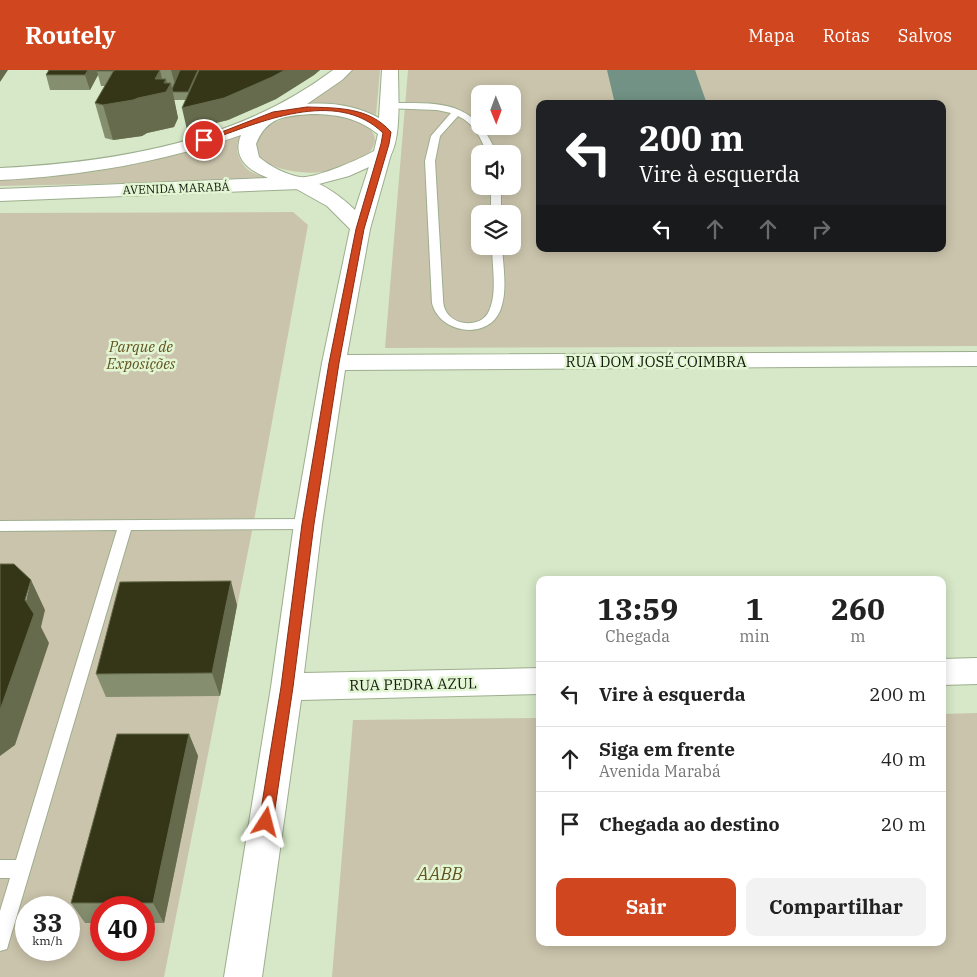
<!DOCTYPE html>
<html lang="pt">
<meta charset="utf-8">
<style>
body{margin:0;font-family:"IBM Plex Serif",serif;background:#f2f2f2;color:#222;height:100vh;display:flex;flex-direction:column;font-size:19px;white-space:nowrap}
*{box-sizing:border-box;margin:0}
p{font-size:16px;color:#767676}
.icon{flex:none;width:28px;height:28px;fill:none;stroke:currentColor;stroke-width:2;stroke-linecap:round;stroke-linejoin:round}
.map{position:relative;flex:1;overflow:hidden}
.panel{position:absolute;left:536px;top:506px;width:410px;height:370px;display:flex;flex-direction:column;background:#fff;border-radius:10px;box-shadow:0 2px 12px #0003}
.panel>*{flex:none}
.hud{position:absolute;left:536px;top:30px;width:410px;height:152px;border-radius:10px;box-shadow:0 2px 12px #0003;background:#202124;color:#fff;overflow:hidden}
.needle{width:32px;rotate:179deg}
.controls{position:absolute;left:471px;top:15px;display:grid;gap:10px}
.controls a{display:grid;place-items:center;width:50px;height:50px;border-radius:10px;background:#fff;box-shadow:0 2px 12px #0003;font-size:25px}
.speed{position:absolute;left:15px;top:826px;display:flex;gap:10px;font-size:25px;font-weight:700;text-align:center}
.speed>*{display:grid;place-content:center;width:65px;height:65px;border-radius:50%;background:#fff;box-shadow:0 2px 12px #0003;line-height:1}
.speed small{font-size:12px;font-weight:400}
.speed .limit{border:8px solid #d22;background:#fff;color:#111}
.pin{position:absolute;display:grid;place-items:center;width:42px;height:42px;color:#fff;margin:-21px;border:2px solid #fff;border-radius:50%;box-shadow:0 1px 5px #0007}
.me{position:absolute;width:55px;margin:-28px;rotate:9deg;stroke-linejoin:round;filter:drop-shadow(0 0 4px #0008)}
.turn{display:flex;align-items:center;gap:18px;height:105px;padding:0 20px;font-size:22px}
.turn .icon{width:65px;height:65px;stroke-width:2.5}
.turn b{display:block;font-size:35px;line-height:42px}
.lanes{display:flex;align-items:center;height:48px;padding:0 20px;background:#0003;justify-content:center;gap:25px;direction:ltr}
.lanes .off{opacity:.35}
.eta{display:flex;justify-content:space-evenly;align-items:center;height:85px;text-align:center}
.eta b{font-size:30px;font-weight:700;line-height:35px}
.action{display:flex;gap:10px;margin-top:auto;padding:10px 20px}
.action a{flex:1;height:58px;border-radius:10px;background:#cf461f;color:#fff;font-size:20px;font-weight:700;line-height:58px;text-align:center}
.action a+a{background:#f2f2f2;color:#222}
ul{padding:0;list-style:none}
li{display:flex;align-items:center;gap:15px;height:65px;padding:0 20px;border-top:1px solid #e0e0e0}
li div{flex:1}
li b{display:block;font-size:19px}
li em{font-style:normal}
header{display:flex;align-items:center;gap:30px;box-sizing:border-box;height:70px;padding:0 25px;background:#cf461f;color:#fff}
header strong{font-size:24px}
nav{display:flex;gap:28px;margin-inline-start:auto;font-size:18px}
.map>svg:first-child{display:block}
.green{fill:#cbc4ac;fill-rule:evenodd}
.water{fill:#719285}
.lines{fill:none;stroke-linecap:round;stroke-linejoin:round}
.lane-casing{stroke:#9dae8e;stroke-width:2}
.secondary-casing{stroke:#9dae8e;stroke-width:2}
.primary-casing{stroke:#9dae8e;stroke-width:2}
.lane{fill:#fff;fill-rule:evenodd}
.secondary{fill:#fff;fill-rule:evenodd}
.primary{fill:#fff;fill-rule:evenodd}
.wall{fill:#858f6f}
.shaded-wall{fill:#656b4c}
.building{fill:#343617;stroke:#656b4c}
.route{fill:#cf461f;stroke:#872e14}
.labels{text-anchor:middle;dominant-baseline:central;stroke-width:5;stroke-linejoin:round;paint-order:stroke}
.far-street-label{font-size:12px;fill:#13190d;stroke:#e3f6d4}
.park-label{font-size:15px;font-style:italic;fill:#625320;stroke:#e3f6d4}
.street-label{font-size:15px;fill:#13190d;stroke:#e3f6d4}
.near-park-label{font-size:18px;font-style:italic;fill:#625320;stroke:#e3f6d4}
</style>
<header>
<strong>Routely</strong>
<nav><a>Mapa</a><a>Rotas</a><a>Salvos</a></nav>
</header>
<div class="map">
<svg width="977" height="907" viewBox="0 0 977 907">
<rect width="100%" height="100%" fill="#d6e8c7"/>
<!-- green -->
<path class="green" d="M352,0H380L376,45C347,35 327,34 297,38Z
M408,0H977V276L385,278ZM480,24H512V56H480ZM540,34H942V179H540ZM480,84H512V116H480ZM480,144H512V176H480Z
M317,43C334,44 373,48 375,69C375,74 372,80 369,83C343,109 280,109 254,84L256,65C274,49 293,45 317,43Z
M247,59L237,81C244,104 255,104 277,110L0,116V109L94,102L195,79Z
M293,142L308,155L253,456L164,907H0V143ZM26,838H69V880H26ZM101,838H144V880H101Z
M977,643V907H332L353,650L540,648V872H942L943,644Z"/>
<!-- water -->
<path class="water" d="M607,0H695L707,34H615Z"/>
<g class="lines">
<defs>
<path id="lane" d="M387,33C441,33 474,29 497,84H487C481,68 474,53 458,46L440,66L435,91L443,228C443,234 444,239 447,243C456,256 480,257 488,243C498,224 492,197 492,176H502C503,196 508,222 500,241C487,271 439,263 432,233L425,91L431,66L451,43L437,40L384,38V34Z
M491,116H501V144H491Z
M308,449L313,450L315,454L313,458L308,459L131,460L9,872L7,879L0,881V841L10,808H0V790H16L117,460L0,461V451Z"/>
<path id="secondary" d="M382,78L389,80L391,84L370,159L347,285L977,282V296L345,300L322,454L304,603L540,598V624L301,630L262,907H224L271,617L294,454L322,293L350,159L327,136L293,117L290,113L293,109C312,104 342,127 355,140L373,84L375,80Z
M977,588V614L942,615V589Z"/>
<path id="primary" d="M333,0H352L342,10L307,34C332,32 357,36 379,48L382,0H398C398,24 402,69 389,88L349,106L300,119L0,131V119L268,108C248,100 232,88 241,65C163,92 82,106 0,110V98C116,92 238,72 333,0ZM312,44C337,44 358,48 378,64L374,81C360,89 315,109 300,107C287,105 269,96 259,87L256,74C267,46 286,46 312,44Z"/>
</defs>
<!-- lane casing -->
<use href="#lane" class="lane-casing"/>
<!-- secondary casing -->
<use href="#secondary" class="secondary-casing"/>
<!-- primary casing -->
<use href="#primary" class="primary-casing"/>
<!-- lane -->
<use href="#lane" class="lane"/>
<!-- secondary -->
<use href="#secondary" class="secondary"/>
<!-- primary -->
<use href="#primary" class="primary"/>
</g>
<!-- wall -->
<path class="wall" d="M49,0H320L314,5L276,29L228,50L187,60L186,30H174L178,48L174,57L147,63L142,66L113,70L105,68L95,33L105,16H101L98,5L90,20H50L46,5Z
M237,535L220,626L106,627L96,604Z
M189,664L198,686L164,853H144V838H101V853H85L71,833Z"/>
<!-- shaded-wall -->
<path class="shaded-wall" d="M0,0H8L0,12Z
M88,0H100L97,1L98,5L90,20L85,5Z
M160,0L165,22L164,13L166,9L168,18L171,13L178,48L174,57L147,63L142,66L113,70L103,35L155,9Z
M171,0H181L175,15Z
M198,0H202L190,30L188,22Z
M285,0H320L314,5L276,29L228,50L187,60L182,38Z
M31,510L45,540L41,557L49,573L15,675L0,686V640Z
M231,511L237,535L220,626L212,603Z
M189,664L198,686L164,853L153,833Z"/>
<!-- building -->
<path class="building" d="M49,0H88L85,5H46Z
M98,0H114V1H97Z
M114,0H160L155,9H166L164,13H171L166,22L138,28L133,30L103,35L95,33Z
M180,0H198L188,22H173L172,19Z
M199,0H285L272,7L224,28L182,38Z
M0,494H14L31,510L25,530L34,544L0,640Z
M231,511L212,603L96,604L120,512Z
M117,664H189L153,833H71Z"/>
<!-- route -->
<path class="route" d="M307,37C338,38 369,37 391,62L389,74L364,159L339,293L314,454L293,617L273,752L271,757L266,759L261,757L259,752L281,617L302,454L329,293L356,159L381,74L383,63C336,17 258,53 207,71L201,70L273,42Z"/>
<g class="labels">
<!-- far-street labels -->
<g class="far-street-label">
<text transform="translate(176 118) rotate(-2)">AVENIDA MARABÁ</text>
</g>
<!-- park labels -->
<g class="park-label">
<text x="141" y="276">Parque de<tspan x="141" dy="17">Exposições</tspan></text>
</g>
<!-- street labels -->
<g class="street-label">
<text x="656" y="291">RUA DOM JOSÉ COIMBRA</text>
<text transform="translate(413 614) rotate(-1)">RUA PEDRA AZUL</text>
</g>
<!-- near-park labels -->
<g class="near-park-label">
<text x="440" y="803">AABB</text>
</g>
</g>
</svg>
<div class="controls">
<a><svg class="needle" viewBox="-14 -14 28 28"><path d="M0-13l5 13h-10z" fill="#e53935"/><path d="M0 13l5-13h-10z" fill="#767676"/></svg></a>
<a><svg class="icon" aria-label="sound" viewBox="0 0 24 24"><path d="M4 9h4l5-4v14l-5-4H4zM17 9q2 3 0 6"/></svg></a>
<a><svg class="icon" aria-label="layers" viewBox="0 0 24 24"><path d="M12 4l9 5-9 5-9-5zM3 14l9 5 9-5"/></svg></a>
</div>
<div class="speed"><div>33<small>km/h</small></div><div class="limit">40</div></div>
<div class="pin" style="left:204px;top:70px;background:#d93025"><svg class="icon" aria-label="arrive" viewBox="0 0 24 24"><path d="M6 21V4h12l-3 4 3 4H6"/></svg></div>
<svg class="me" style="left:266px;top:752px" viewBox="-20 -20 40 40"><path d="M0-17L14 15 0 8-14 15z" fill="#cf461f" stroke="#fff" stroke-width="4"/></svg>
<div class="hud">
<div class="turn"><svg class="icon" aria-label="left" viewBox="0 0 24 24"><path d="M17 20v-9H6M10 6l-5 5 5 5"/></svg><div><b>200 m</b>Vire à esquerda</div></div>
<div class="lanes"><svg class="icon" aria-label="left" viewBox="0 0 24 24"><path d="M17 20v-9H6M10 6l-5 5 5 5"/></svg><svg class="icon off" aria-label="ahead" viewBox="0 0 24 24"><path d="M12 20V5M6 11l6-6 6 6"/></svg><svg class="icon off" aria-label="ahead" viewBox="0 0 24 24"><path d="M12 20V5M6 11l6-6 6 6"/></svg><svg class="icon off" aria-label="right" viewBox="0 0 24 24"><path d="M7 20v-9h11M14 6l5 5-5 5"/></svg></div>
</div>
<section class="panel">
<div class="eta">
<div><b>13:59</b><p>Chegada</p></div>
<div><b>1</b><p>min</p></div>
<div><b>260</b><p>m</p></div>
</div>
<ul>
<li><svg class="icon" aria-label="left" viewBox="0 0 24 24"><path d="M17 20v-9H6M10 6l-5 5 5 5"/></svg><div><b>Vire à esquerda</b></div><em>200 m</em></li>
<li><svg class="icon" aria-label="ahead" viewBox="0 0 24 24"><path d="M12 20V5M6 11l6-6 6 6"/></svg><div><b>Siga em frente</b><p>Avenida Marabá</p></div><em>40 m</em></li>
<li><svg class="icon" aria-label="arrive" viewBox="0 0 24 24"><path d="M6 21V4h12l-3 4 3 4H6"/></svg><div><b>Chegada ao destino</b></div><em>20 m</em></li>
</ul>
<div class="action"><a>Sair</a><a>Compartilhar</a></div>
</section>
</div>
